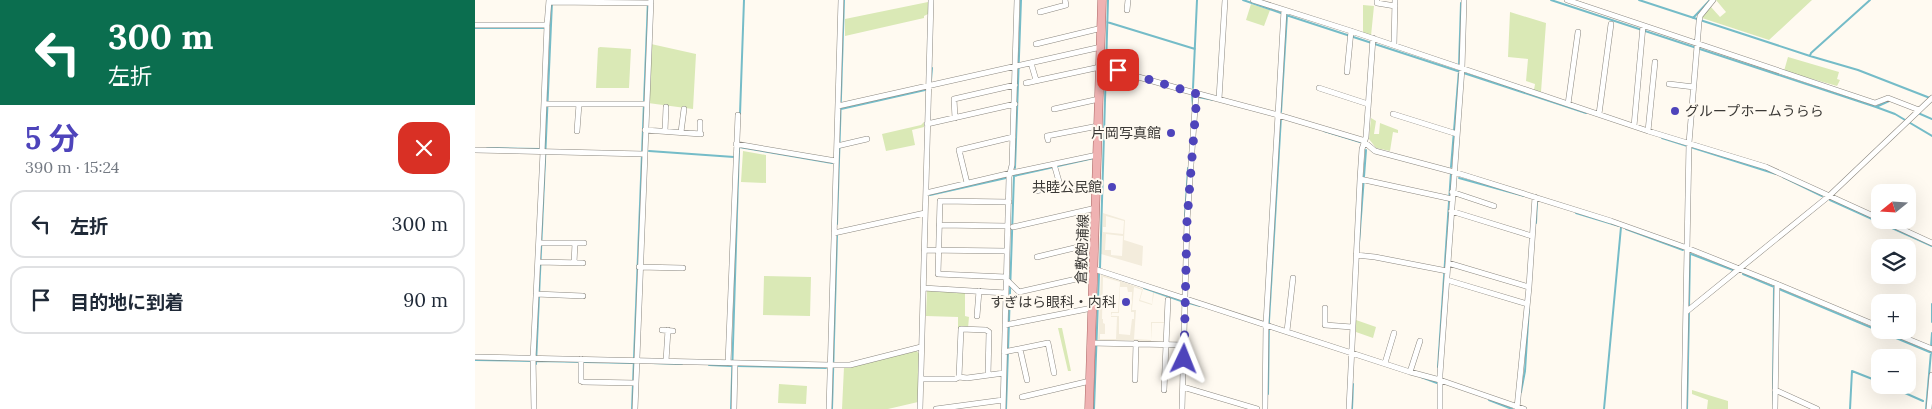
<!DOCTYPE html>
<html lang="ja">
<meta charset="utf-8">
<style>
body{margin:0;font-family:Lora,"Noto Sans JP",serif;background:#f2f2f3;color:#1f2937;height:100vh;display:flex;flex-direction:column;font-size:19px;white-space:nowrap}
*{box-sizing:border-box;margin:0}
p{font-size:16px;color:#747a83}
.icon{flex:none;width:28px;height:28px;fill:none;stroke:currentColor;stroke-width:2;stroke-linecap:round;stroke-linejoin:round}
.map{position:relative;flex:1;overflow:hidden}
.drawer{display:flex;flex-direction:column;background:#fff;width:475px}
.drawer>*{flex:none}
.hud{background:#0b6e4f;color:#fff;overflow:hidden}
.needle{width:32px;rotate:252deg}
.buttons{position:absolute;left:1396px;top:184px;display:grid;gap:10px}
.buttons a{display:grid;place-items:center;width:45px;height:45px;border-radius:10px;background:#fff;box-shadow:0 5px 20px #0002;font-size:25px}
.pin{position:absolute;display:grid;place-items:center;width:42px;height:42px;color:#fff;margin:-21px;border-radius:10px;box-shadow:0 2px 8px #0006}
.me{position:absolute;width:55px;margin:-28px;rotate:2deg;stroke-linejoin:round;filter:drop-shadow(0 0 4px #0008)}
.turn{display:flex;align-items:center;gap:18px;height:105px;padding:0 25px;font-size:22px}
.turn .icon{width:65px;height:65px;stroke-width:2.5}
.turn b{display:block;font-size:35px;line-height:42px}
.round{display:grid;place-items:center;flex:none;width:52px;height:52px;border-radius:15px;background:#f2f2f3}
.head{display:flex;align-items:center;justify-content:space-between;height:85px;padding:0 25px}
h1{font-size:30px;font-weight:700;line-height:38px;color:#4e44bb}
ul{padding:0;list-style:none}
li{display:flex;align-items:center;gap:15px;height:68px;margin:0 10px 8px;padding:0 15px;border:2px solid #e0e1e3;border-radius:15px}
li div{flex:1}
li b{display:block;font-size:19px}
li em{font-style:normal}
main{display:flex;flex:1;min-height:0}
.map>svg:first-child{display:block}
.built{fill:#f3ecdc;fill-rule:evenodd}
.green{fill:#dae9b6}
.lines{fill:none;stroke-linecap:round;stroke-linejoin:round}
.stream{stroke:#75bcc8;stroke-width:2}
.street-casing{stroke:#8c8880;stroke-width:6}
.primary-casing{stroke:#aa6665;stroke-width:9}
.street{stroke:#fff;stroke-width:5}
.primary{stroke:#efb2b2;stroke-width:8}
.route{stroke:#4e44bb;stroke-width:9;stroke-dasharray:0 16.2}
.poi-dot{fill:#4e44bb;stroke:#fffaf1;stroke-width:2}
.labels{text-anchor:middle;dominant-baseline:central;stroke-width:4;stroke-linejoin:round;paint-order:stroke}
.poi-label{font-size:14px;fill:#3b3936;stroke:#fffaf1;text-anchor:end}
.street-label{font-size:14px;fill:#3b3936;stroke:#fffaf1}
</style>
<main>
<section class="drawer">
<div class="hud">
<div class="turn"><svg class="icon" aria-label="left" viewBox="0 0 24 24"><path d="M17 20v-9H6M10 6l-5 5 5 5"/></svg><div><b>300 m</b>左折</div></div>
</div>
<div class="head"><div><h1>5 分</h1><p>390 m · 15:24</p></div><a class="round" style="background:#d93025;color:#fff"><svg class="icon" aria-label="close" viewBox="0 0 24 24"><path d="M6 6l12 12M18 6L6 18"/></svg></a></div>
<ul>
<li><svg class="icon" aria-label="left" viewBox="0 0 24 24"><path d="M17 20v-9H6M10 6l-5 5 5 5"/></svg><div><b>左折</b></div><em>300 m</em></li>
<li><svg class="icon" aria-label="arrive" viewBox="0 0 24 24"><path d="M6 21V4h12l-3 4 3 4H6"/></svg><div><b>目的地に到着</b></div><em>90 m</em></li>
</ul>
</section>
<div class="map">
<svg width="1457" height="409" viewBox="0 0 1457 409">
<rect width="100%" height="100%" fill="#fffaf1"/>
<!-- built -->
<path class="built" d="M628,213L650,220L649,240L668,246L667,266L626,254ZM631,216L649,221L648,234L628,232V227H631ZM631,234L648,236L647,256L636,255V250H630Z
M626,274L668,289L665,300L677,304L678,292L690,296L689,323H677L676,341L623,340ZM628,277L645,282L643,312H636V317H642L641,339H625V334H630V324L628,323V319H627ZM645,287H652L653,292H657L656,312H659V319H657L655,335L644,334V316H636L637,313H644ZM659,287L667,290L664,301L677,305L679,293L690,297L689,322H676V340L659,339L661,310H657Z"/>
<!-- green -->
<path class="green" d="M1241,0H1337L1294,40L1227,18L1230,13L1236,7L1245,17L1251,12Z
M453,2V14L449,16V18L370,36V19Z
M776,4L795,10L789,26L771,20Z
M888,5L899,6L896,36L888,33Z
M1035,12L1071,23L1066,92L1059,90L1060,84L1051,81L1053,59L1033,57Z
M176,44L221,54L218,109L173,103Z
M125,47L156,49L154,88H121L123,48Z
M1313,57L1364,72L1362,79L1365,80L1362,86L1309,71Z
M896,118L901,121L899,134H904L905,123L923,130V133L918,132L915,151L901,148L894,139Z
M449,122V127L437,130L440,145L411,151L407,134L446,125Z
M268,151L291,155V183L266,182Z
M289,276L336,277L335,316L288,315Z
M452,291L490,292V316L494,317L493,328H483V317L451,316Z
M881,320L901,327L898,338L881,332Z
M583,328H587L596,371H593Z
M442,351L444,354L443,402L413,409H367L369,367Z
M304,384L332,386L331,404L303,403Z
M1217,390L1253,401V409H1232L1233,400L1217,394Z"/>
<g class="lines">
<!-- stream -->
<path class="stream" d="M768,0L806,13
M1076,0L1401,107L1420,114L1457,136
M1164,0L1335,56L1383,70L1455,98
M811,15L1111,113
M1218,18L1235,0
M632,22L720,49
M0,28H69
M1335,56L1336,53L1395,0
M984,65L986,3
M456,80L457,68
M718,88L722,0
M717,95L718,106
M723,97L739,100
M1401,107L1414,101
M366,109L450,90
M806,112L812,15
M1443,113L1457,119
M265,114L269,0
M849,131L885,142
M1187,138L1301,174
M264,147L357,163
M12,148L65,149
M174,151L259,157
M976,167L984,70
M540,168L546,0
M539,176L619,158
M1308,177L1347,196
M984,178L1049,196
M455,195L531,178
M1355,200L1457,246
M1101,213L1144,226
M710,216L713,168
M1061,223L1062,200
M362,224L369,0
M1151,229L1208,250
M884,243L891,150
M1216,254L1258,270
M625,268L633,0
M1268,274L1457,353
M669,288L709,302
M714,303L725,306
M1457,304V322
M1214,306L1215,254
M1456,347L1457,333
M0,360L57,361
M62,361L157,363
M176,363L207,364
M61,364L77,2
M234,365L256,366
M261,366L351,368
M963,367L976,172
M946,377L962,383
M1412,385L1448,401
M1046,392L1050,371L1054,307
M793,394L794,321L806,117
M1014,400L1037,409
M1298,404L1299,286
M157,409L173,0
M256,409L264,147
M357,409L362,236
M531,409L539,175
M619,409L624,274
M877,409L878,384
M1129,409L1146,227
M1212,409L1214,313
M1375,409L1377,371L1405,382
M1451,409L1456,352"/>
<defs>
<path id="street" d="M778,0L876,31L1173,131L1291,167L1405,219
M902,0V3L920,6
M1092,0L1400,103L1413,98L1444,110
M74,2L176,3
M652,10L653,0
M565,12L591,5L590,0
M0,25H72L74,0
M561,44L627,28
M919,45L920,0
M556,63L561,80
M625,66L709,90L803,115L887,140L900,151L979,172L1136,221L1212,248L1302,284L1405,327
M872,72L876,31
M551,83L625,67
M1194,84L1219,87
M844,88L893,104
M744,99L750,0
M69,104H171
M1093,104L1103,32
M363,106L626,47
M579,109L624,99
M918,114L982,134
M1124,114L1136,24
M480,118L479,99L540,85
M452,124L540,104
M1159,126L1168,26
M170,130L226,134
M102,131L104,104
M190,131L191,107
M1173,131L1180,62
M206,132L209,109
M225,134V122
M573,140L572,136L623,126
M261,144L361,161
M362,146L392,139
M0,150L169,154
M67,152L72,25
M885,179L977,199
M492,183L484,150L538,137
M585,185L593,184L600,187L622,182
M561,191L585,185L579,164
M977,192L1019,206
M451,193L536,173L622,155
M976,211L1057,236
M1407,220L1457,243
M464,225L533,226
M538,227L621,208
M359,233L450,213
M64,243H109
M449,250L532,251
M881,255L900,257L972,271
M562,257L620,243
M63,262L108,263
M99,263L100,243
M973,263L1054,287
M164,267L208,268
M619,269L935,372L965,380L1049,409
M531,277L463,274L465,201L534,202
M531,279L544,292L619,275
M972,280L1052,304
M448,288L531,293
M61,294L108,296
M850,308V325L877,327
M1211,312L1354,196L1457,98
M502,316L504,291
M791,324L809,10
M530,325L617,308
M187,330L198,331
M1411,330L1457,349
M812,331L818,278
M616,343L709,345
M545,349L552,380
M529,352L573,343L579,373
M0,357L355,365H375L446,347
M191,361L193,330
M253,363L263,115
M910,363L919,333
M935,372L945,341
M484,377L492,378L529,373
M446,379H480L484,377L486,329L511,330L514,332L513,375
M660,380L661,343
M106,381V359
M108,382L161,383
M708,387L782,409
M689,390L693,300
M1300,390L1342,409
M547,397L615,381
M1042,408L1054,287L1060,197
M59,409L58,358L68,152
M160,409L176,0
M259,409L260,363
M354,409L366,0
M445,409L456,0
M461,409L528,400
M528,409L534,177L537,165L542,0
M707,409L712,221L721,94
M790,409L791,324
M874,409L885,179L887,149L891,137L898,38
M965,409V374L987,68L989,0
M1209,409L1214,143L1224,22L1225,16L1238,0
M1300,409L1302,284
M1454,409L1457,375"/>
<path id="primary" d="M614,409L627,0"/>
</defs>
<!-- street casing -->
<use href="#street" class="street-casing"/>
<!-- primary casing -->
<use href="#primary" class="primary-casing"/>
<!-- street -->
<use href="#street" class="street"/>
<!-- primary -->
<use href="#primary" class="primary"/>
</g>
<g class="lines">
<!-- route -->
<path class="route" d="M643,70L722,94L712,221L709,359"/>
</g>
<!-- markers -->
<g class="poi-dot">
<circle cx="1200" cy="111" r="5"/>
<circle cx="696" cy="133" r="5"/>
<circle cx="637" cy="187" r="5"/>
<circle cx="651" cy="302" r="5"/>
</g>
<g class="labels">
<!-- poi labels -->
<g class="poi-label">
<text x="1210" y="111" text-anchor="start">グループホームうらら</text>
<text x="686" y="133">片岡写真館</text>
<text x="627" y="187">共睦公民館</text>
<text x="641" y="302">すぎはら眼科・内科</text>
</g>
<!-- street labels -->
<g class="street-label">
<text transform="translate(607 249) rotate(-88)">倉敷飽浦線</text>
</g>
</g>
</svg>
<div class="buttons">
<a><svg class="needle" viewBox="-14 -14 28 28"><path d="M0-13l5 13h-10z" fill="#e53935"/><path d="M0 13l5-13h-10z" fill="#747a83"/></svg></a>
<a><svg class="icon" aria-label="layers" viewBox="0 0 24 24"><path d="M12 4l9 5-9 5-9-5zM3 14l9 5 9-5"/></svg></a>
<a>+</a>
<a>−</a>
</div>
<div class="pin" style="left:643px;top:70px;background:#d93025"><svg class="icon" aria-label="arrive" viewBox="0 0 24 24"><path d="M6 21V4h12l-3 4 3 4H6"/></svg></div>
<svg class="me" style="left:709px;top:359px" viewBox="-20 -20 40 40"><path d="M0-17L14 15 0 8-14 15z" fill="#4e44bb" stroke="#fff" stroke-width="4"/></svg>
</div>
</main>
